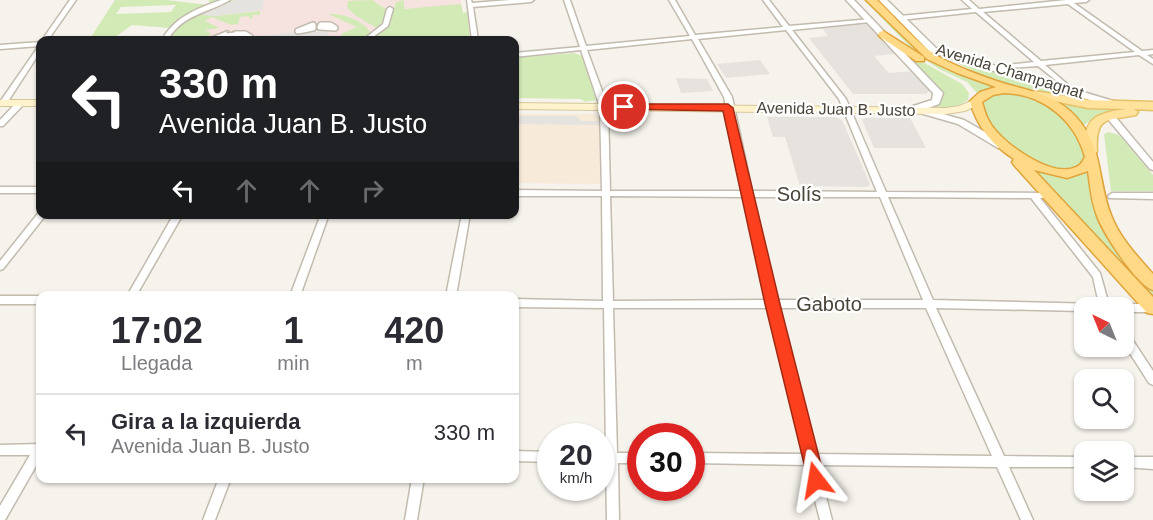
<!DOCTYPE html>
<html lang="es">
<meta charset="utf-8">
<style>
body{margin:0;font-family:Helvetica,sans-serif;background:#f7f7f7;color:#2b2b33;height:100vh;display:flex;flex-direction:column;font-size:22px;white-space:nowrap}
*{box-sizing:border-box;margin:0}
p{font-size:20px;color:#7c7c81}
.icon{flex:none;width:33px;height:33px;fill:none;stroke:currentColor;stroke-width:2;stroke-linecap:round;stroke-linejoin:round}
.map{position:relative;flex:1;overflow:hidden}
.details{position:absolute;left:36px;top:291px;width:483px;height:192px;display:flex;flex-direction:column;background:#fff;border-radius:12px;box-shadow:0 2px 4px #0004}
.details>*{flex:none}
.guide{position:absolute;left:36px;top:36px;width:483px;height:183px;border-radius:12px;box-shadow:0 2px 4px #0004;background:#202124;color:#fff;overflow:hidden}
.needle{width:39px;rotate:317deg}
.controls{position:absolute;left:1074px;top:297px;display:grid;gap:12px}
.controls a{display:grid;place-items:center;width:60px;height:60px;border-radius:12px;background:#fff;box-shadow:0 2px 4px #0004;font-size:30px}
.speed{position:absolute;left:537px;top:423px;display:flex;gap:12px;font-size:30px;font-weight:700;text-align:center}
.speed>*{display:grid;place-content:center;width:78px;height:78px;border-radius:50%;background:#fff;box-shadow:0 2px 4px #0004;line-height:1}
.speed small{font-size:15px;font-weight:400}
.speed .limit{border:9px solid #d22;background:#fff;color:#111}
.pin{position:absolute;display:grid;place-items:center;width:51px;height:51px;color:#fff;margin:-26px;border:3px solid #fff;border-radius:50%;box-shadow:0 2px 6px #0007}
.me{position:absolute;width:66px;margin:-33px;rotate:346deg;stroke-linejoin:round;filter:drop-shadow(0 0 4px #0008)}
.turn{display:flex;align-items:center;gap:21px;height:126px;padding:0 24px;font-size:27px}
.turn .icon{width:78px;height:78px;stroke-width:2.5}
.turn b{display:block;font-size:42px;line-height:51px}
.lanes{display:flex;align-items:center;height:57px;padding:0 24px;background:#0003;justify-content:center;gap:30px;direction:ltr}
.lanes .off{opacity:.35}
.eta{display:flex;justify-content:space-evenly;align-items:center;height:102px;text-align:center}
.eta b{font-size:36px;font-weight:800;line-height:42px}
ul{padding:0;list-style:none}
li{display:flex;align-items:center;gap:18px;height:78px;padding:0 24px;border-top:2px solid #e1e1e2}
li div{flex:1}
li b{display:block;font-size:22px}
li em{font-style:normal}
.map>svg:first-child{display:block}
.commercial{fill:#f7ead8}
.industrial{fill:#e6e2dd}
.medical{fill:#f6e3e0}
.green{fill:#d2eab5;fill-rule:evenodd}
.parking{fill:#e5e3e0}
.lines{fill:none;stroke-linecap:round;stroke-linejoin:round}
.pedestrian-casing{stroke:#c2bbae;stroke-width:8}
.minor-casing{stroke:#c2bbae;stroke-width:3}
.tertiary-casing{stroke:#c2bbae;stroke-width:3}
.secondary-casing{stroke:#d6c79b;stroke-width:2}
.primary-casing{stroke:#e6c16a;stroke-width:3}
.trunk-casing{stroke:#e0a43c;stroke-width:3}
.pedestrian{stroke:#fff;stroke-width:5}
.minor{fill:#fff;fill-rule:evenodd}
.tertiary{fill:#fff;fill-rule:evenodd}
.secondary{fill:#fff3cd;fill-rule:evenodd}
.primary{fill:#ffe39c;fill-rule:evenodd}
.trunk{fill:#ffd985;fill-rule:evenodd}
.pedestrian-bridge-casing{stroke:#c2bbae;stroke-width:8;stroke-linecap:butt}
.pedestrian-bridge{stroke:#fff;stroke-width:5}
.route{fill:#fc3f1d;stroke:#a42913;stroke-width:1.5}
.labels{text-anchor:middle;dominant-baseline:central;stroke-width:4.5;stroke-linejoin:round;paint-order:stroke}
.far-street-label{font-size:16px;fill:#4b4439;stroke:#fff}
.street-label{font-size:20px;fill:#4b4439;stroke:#fff}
</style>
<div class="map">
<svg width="1153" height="520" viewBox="0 0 1153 520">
<rect width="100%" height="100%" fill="#f6f3ec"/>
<!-- commercial -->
<path class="commercial" d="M515,114H594L599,118L600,184L515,183Z"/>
<!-- industrial -->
<path class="industrial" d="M866,24L870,26L896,54L874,56L889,73L912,71L930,90L926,94H853L809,38L828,36L822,28Z
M760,60L770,74L726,78L717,64Z
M676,78L707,79L713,91L681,93Z
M767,117H836L842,120L870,184L868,187L800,186L785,137H773Z
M865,118H910L926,148H874L862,120Z"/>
<!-- medical -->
<path class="medical" d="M209,0H461L466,40H161L174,24L209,5Z"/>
<!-- green -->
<path class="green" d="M115,0H166L209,5V0H222L170,28L132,25L111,40H89ZM176,5L171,12L116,14L121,7Z
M230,0H235L202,14L215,16L260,11V15H253L252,18L249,19V16L240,17L238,24L231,25L212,17L205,21L220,28L205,30L212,34L198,40H168C175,18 211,8 230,0Z
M372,0L387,10L384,20L377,28L356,16L347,8L348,1Z
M404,0V9L461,4L463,13L467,12L470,40H371L390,23L396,2Z
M864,0H867L927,57L993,87L977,93L967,82L939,69L917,54Z
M328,14C343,13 363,20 371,33L360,40H346L341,34L357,27Z
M903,51L962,84L969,93L968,100L953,108H930L942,102V94Z
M574,53L582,56L596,100L585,102L581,99L515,98V58Z
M945,56L1092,100V101C1043,99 986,81 945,56Z
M1000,93C1035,92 1060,106 1077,136C1081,144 1087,153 1082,162C1053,185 1007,148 989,124C985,118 984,109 981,102L988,96Z
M1060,104L1123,109L1098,115L1084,125Z
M1108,132L1119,135L1153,175V191H1111L1104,134Z
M1026,167L1063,176L1089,173L1095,204L1153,289V303Z"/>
<!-- parking -->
<path class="parking" d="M235,0H264L262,10L214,16L201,15Z
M328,29L329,40H226L250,37Z
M515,116H576L581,121H599V125L515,124Z"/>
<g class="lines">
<defs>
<path id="pedestrian" d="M313,25V28L298,31Z
M321,25H330L335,28L320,27Z
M235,34H245L250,37L235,36Z
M214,40H212L227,34V37"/>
<path id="minor" d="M70,0H76L48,40H42Z
M221,0H230C208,13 181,15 168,40H162C174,17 198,8 221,0Z
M467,0H471L472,3L510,0H534L531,2L473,7L478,40H472Z
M564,0H570L586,46L690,36L669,0H675L695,35L783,27L763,0H769L789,26L872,19L873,20L870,22L792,30L846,99L886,192L1051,193L1052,195L1051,197L1040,198L1100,273L1109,305L1112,308H1084V311L936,308L1004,456L1084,457V467H1009L1033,520H1021L997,467L818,465L832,520H820L806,465L692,463V453L804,454L768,308H613L617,453H640V463H618L619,520H607L606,463H602V453H606L604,308L514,307V299L603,301L602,196H514V190L602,191L600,107L581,50L514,57V53L580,47ZM786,30L839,99L877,192L752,191L732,97L698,39ZM692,39L724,97L744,191H610L608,107L587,50ZM610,196L745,197L766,300L613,301ZM753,197H880L923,300H776ZM888,197L1031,198L1093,277L1099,304L933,300ZM778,308H926L992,456L815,454Z
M962,0H969L979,9L1066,0H1089L1086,2L1074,3L1142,51L1153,50V54L1147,55L1153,59V64L1139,55L1045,65L1074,90V92L1072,93L1038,66L994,69V67L996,66L1034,62L976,12L900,20L897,18L900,16L972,9ZM1068,4L1135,52L1041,61L983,12Z
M390,7L393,9L388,26L369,40H363L383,24L387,9Z
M81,38H86L89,40H78Z
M40,42V46L0,49V45Z
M40,46V52L7,103L3,105H0V102L38,47Z
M18,101H21L25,103L3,126H0V120Z
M1107,114H1113L1153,162V170L1150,169L1107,118Z
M0,187H40V193H0Z
M1112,193H1153V199L1109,198L1108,196Z
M40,211V214H46L45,216L3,269L0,270V261Z
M174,214H183L136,296H127Z
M321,214H329L300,296H290Z
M462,214H470L456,296H446Z
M0,296H40V304H0Z
M1124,304H1153V312H1124V308H1119Z
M1124,332L1128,333L1153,371V385L1149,383L1124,344Z
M40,444V459L5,520H0V506L30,455H0V445Z
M514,451L550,452V462L514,461Z
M1124,457H1153V469L1124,467Z
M219,478H231L215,520H203Z
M412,478H424L417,520H405Z"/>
<path id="tertiary" d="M846,0H854L941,91L943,93L939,104L925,109L964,120L1006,144V148H998L958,124L920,113L919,110L910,111V107L932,100L933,93Z
M879,0H887L936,48L1120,103L1122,105L1117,108L1114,107L930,52Z"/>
<path id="secondary" d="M976,99L980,100V104L965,111L946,114L514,109V103L946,108L959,106Z
M0,100H40V106H0Z"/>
<path id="primary" d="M1034,91L1088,100L1153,102V110L1134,109L1138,112L1136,115C1107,121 1095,115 1097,152L1091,156L1085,152C1083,118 1095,113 1127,109L1088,108L1030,96L1028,94Z"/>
<path id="trunk" d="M866,0H877C893,15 919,45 937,56C959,68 993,81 1017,87C1040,93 1060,99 1076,117C1104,148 1097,180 1111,215C1119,237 1137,256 1153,274V290C1136,285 1101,230 1096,213C1091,199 1090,185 1088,171L1067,178L1034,170L1153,297V314L1147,313L1014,165L1012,162L1014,159C992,145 977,127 970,101L980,92L996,87L957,73L927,59ZM1004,93C1043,94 1075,120 1085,157C1083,161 1080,166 1076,167C1053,178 1011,148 996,131C988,122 985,113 982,102L993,95Z
M883,31L924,57V61H916L879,36V32Z"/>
</defs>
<!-- pedestrian casing -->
<use href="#pedestrian" class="pedestrian-casing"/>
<!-- minor casing -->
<use href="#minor" class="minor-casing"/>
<!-- tertiary casing -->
<use href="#tertiary" class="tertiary-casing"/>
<!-- secondary casing -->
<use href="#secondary" class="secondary-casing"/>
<!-- primary casing -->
<use href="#primary" class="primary-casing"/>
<!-- trunk casing -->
<use href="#trunk" class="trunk-casing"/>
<!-- pedestrian -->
<use href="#pedestrian" class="pedestrian"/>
<!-- minor -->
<use href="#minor" class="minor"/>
<!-- tertiary -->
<use href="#tertiary" class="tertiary"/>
<!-- secondary -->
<use href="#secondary" class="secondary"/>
<!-- primary -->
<use href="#primary" class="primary"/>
<!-- trunk -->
<use href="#trunk" class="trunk"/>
<defs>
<path id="pedestrian-bridge" d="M227,36L235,35"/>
</defs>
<!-- pedestrian-bridge casing -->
<use href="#pedestrian-bridge" class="pedestrian-bridge-casing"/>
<!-- pedestrian-bridge -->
<use href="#pedestrian-bridge" class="pedestrian-bridge"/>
</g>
<!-- route -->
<path class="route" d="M624,104H728L733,108L780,304L825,480L823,486L816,488L810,486L808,480L765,304L723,111L620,109V105Z"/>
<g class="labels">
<!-- far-street labels -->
<g class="far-street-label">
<text transform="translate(1010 71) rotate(17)">Avenida Champagnat</text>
<text transform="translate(836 109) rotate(1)">Avenida Juan B. Justo</text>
</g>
<!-- street labels -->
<g class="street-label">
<text x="799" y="194">Solís</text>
<text x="829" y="304">Gaboto</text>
</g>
</g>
</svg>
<div class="controls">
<a><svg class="needle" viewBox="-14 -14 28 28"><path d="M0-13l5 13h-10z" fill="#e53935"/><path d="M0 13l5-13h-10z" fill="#7c7c81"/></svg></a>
<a><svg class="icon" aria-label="search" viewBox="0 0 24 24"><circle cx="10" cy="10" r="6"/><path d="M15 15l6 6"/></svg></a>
<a><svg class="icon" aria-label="layers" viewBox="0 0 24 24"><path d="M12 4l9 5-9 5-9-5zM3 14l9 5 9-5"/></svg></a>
</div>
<div class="speed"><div>20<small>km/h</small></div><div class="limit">30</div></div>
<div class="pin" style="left:624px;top:107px;background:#d93025"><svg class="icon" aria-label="arrive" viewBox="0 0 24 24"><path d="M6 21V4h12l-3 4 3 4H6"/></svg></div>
<svg class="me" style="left:816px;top:480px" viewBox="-20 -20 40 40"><path d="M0-17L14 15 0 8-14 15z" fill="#fc3f1d" stroke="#fff" stroke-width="4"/></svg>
<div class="guide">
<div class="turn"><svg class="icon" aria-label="left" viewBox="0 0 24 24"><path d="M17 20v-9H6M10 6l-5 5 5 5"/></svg><div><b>330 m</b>Avenida Juan B. Justo</div></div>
<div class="lanes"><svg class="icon" aria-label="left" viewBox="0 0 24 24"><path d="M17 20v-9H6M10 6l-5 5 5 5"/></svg><svg class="icon off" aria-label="ahead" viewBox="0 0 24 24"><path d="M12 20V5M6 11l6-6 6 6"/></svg><svg class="icon off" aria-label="ahead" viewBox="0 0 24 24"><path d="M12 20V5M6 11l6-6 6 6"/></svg><svg class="icon off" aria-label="right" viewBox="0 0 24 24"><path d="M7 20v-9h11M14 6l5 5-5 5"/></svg></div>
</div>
<section class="details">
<div class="eta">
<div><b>17:02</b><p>Llegada</p></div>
<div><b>1</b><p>min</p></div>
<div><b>420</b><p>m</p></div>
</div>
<ul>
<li><svg class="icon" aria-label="left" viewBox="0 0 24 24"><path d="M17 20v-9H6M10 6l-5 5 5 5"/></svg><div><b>Gira a la izquierda</b><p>Avenida Juan B. Justo</p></div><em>330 m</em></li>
</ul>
</section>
</div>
